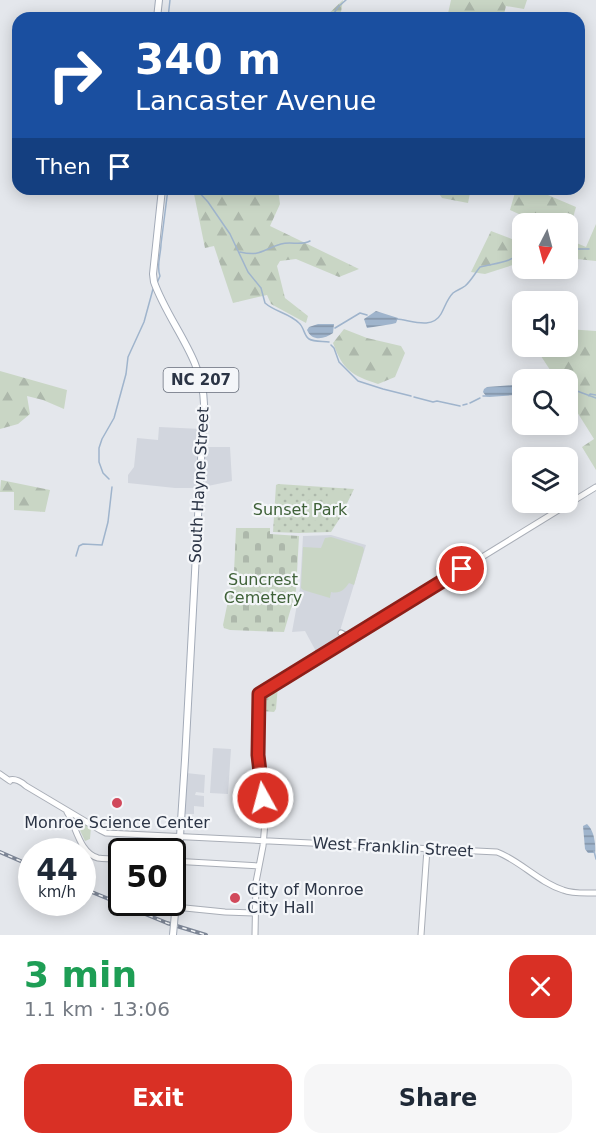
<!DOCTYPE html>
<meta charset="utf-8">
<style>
body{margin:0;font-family:"DejaVu Sans",sans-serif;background:#f6f6f7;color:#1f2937;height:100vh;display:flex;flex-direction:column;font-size:22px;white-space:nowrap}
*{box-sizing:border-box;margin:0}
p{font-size:20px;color:#747a83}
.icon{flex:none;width:33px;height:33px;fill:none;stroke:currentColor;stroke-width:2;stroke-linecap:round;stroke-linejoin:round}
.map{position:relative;height:935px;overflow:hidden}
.drawer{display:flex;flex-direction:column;background:#fff;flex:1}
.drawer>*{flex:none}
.guide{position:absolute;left:12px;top:12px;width:573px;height:183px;border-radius:18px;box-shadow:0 3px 15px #0003;background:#1a4fa0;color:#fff;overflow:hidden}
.needle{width:39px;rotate:186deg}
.controls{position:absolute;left:512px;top:213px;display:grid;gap:12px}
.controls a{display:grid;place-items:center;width:66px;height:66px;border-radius:12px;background:#fff;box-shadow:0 3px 15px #0003;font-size:30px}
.speed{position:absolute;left:18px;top:838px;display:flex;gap:12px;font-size:30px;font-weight:700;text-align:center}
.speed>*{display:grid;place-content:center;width:78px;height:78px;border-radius:50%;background:#fff;box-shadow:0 3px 15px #0003;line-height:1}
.speed small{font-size:15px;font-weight:400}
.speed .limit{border:3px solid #111;border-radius:9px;background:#fff;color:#111}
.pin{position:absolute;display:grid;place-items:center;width:51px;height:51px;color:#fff;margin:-26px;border:3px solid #fff;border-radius:50%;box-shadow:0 2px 6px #0007}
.me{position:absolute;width:66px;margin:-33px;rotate:353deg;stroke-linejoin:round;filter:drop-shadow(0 0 4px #0008)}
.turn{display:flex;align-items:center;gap:21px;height:126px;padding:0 24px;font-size:27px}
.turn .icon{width:78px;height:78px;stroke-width:2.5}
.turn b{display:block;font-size:42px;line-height:51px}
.then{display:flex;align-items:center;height:57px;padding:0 24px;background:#0003;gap:12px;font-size:22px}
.round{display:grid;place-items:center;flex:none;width:63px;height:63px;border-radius:18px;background:#f6f6f7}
.summary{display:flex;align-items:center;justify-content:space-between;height:102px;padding:0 24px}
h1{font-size:36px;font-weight:700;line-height:45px;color:#1e9e55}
.cta{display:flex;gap:12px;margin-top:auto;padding:12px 24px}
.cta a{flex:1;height:69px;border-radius:18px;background:#d93025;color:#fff;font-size:24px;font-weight:700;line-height:69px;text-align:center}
.cta a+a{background:#f6f6f7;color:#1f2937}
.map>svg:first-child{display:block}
.built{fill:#d2d6de}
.grass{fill:url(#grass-tufts)}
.forest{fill:url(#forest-firs)}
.cemetery{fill:url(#cemetery-stones)}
.park{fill:url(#park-dots)}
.garden{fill:#c9d6c5}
.water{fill:url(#water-rules)}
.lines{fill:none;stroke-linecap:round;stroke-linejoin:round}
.stream{stroke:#9fb4cc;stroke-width:1.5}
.secondary-casing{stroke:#a9aeb7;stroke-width:7}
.primary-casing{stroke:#a3abb8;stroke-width:8}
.secondary{stroke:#fff;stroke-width:5}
.primary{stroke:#fff;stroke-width:6}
.rail-casing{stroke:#7d8696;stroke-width:4}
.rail{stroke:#f4f6f9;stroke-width:1.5;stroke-dasharray:4.5;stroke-linecap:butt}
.primary-bridge-casing{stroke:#a3abb8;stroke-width:8;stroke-linecap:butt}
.primary-bridge{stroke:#fff;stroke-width:6}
.route-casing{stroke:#8d1f18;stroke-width:15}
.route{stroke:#d93025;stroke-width:10}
.poi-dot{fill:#d1495b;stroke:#f4f6f9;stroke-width:2}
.labels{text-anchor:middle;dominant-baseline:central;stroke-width:4.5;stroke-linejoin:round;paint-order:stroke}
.shield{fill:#f4f6f9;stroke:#676e7b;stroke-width:1.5}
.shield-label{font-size:15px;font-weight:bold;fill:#2b3445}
.street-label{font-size:16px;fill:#2b3445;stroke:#f4f6f9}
.park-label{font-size:16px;fill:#3f6138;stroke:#f4f6f9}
.poi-label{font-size:16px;fill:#2b3445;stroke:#f4f6f9}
</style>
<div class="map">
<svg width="596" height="935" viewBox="0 0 596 935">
<defs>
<pattern id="grass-tufts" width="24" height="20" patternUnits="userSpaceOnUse" patternTransform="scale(1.5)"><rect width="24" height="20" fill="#c9d6c5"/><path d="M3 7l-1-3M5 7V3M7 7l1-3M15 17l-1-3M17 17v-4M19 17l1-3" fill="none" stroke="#adb8ab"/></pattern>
<pattern id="forest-firs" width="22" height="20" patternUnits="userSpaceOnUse" patternTransform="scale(1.5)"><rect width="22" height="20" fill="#c9d6c5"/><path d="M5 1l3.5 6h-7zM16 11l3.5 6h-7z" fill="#adb8ab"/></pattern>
<pattern id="cemetery-stones" width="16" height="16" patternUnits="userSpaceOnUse" patternTransform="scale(1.5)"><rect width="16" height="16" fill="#c9d6c5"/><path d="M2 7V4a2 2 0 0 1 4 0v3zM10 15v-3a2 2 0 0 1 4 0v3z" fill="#adb8ab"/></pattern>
<pattern id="park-dots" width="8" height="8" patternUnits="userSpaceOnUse" patternTransform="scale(1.5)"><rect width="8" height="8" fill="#c9d6c5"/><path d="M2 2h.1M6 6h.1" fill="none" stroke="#adb8ab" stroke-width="1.8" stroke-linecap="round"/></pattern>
<pattern id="water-rules" width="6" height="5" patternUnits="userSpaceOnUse" patternTransform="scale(1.5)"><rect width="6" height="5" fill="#9fb4cc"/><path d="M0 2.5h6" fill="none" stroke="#8293a7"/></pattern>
</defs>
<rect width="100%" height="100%" fill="#e4e7ec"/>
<!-- built -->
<path class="built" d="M159,427L201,429V447H230L232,481L198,488H175L128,483V475L134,467L137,438L158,440Z
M331,535L366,545L336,644L318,655L305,631L292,632L300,588L303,536Z
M213,748L231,749L228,794L210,793Z
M186,773L205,775L204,793L196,792L195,795L204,796V807L194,806V814H184Z"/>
<!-- grass -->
<path class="grass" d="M80,820L91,827L90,839L85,841L77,824L78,821Z"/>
<!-- forest -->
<path class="forest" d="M343,0L340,18H324Z
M451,0H527L524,9L506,6L503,18H447Z
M193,189H278L280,204L270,226L359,269L339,277L296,259L280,261L277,266L285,298L308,316L306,323L271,304L267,295L233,303L214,246L205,248Z
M436,189H457L470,193L468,203L442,198Z
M516,189H534L576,207L567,239L586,247L596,224V261L567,258V224L533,223L532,220L510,210Z
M491,231L522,243V262L485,274L471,272Z
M344,329L367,338L401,346L405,353L395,377L378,384C351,375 343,370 333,343Z
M567,329L596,331V470L582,447L594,439L567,396V380L556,379L535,347L567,346Z
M0,371L67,390L64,409L43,400L27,396L30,414L18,424L0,429Z
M1,480L50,490L45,512L14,510V492H0Z"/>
<!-- cemetery -->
<path class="cemetery" d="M236,528H270V534L299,536L296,591L284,632L230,630L224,628L223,625L234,572Z"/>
<!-- park -->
<path class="park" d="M278,484L354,489L340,518L331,532L299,533L273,532L276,485Z
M278,685L276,709L274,712L262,711L263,694Z"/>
<!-- garden -->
<path class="garden" d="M328,491L347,493L349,496L342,514C331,509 326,503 328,491Z
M309,500H317L322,502L317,520C310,523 303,516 297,512L301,505Z
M331,537L363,547L364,550L354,585L349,583C344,590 340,594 331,592L330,598L303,590L301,588L303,547L321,548L325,538Z"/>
<!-- water -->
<path class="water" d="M376,311L398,318L396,323L392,324L367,328L364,319Z
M318,324H334L333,333C325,339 312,342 307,330L309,327Z
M514,385L522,386V393L515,395L489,397L486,396L483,392L484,389L487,387Z
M587,824C594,830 596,844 595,853H588L585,849L583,826Z"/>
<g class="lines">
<!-- stream -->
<path class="stream" d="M168,18L170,0
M331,18L338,7L346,0
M196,189L208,202L230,234L248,272L261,288L265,303C275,312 289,313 299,323C304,327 304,336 309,339C314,342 323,341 329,342
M567,249H589
M240,252C261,257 263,249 281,244C291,241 301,246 310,241
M157,283L160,276C156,266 161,254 161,244L168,189
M397,319C410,320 432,330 441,314C445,307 447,299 453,293C457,290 461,289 465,286C471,281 475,273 480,267C494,263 512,263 522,251
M335,328L360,313L367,315
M331,345L334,348L339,362L358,381L383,389L411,396
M567,390L577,391L596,398
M483,396H488
M589,396L590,394L596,395
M414,397L433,402L437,401L460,406
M470,403L480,398
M463,405L467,404
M109,479L103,473L99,462V448L102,439L114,418L126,374L128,357L144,322L153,289
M76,556L79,546L83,544L102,545L108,522L112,487
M594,851L596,859"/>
<defs>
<path id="secondary" d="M341,633L351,638
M0,774L10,781
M9,780C15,778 22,782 26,786L100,830L106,833L497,852C521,861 538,882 563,890C573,894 585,893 596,893
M67,812C76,825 79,853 98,858C105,859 114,859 122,859
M172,861L259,866
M175,907L225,912L254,913
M255,935L256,882L263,846L265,822L258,755L259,694L596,487
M421,935L427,849"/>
<path id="primary" d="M157,18L159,0
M162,189L153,274L154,282C169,324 203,358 204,404L185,760L175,913"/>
</defs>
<!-- secondary casing -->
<use href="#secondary" class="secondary-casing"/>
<!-- primary casing -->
<use href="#primary" class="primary-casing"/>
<!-- secondary -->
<use href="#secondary" class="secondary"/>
<!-- primary -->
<use href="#primary" class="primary"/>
<defs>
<path id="rail" d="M0,852L32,866
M82,888L167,923L206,935"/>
</defs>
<!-- rail casing -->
<use href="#rail" class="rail-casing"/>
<!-- rail -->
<use href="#rail" class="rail"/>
<defs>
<path id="primary-bridge" d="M173,935L175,913"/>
</defs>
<!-- primary-bridge casing -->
<use href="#primary-bridge" class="primary-bridge-casing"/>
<!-- primary-bridge -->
<use href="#primary-bridge" class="primary-bridge"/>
</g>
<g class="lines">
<defs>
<path id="route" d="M263,798L258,755L259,694L462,569"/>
</defs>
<!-- route casing -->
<use href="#route" class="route-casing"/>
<!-- route -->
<use href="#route" class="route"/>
</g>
<!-- markers -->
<g class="poi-dot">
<circle cx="117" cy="803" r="6"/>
<circle cx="235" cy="898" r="6"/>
</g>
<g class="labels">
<!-- shield labels -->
<rect class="shield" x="163.5" y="368" width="75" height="24" rx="4.5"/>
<g class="shield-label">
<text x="201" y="380">NC 207</text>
</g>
<!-- street labels -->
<g class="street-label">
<text transform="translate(199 485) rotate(-87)">South Hayne Street</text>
<text transform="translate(393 847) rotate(3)">West Franklin Street</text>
</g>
<!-- park labels -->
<g class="park-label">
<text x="300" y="509">Sunset Park</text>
<text x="263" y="579">Suncrest<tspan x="263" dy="18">Cemetery</tspan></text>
</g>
<!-- poi labels -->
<g class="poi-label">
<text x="117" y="822">Monroe Science Center</text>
<text x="247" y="889" text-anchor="start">City of Monroe<tspan x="247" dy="18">City Hall</tspan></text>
</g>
</g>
</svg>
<div class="controls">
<a><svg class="needle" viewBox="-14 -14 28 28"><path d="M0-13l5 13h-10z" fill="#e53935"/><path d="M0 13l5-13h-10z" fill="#747a83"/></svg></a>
<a><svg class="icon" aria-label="sound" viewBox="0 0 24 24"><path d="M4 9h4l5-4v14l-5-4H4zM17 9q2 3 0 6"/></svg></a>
<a><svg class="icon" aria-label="search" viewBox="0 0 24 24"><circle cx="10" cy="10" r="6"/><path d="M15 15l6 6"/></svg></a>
<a><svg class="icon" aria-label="layers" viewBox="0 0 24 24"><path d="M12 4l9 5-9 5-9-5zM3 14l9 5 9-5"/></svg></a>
</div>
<div class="speed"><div>44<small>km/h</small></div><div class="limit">50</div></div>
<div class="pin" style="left:462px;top:569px;background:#d93025"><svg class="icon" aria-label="arrive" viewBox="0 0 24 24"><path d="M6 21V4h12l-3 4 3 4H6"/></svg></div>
<svg class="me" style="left:263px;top:798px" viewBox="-20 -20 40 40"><circle r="17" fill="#d93025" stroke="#fff" stroke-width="3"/><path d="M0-11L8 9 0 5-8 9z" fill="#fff"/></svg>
<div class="guide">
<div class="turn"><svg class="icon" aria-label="right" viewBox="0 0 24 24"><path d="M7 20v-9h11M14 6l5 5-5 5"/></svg><div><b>340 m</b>Lancaster Avenue</div></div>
<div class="then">Then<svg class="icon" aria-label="arrive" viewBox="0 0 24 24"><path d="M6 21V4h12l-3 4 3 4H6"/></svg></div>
</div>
</div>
<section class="drawer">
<div class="summary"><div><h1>3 min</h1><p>1.1 km · 13:06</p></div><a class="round" style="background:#d93025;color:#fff"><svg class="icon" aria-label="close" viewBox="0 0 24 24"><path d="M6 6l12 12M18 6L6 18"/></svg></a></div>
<div class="cta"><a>Exit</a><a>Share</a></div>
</section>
